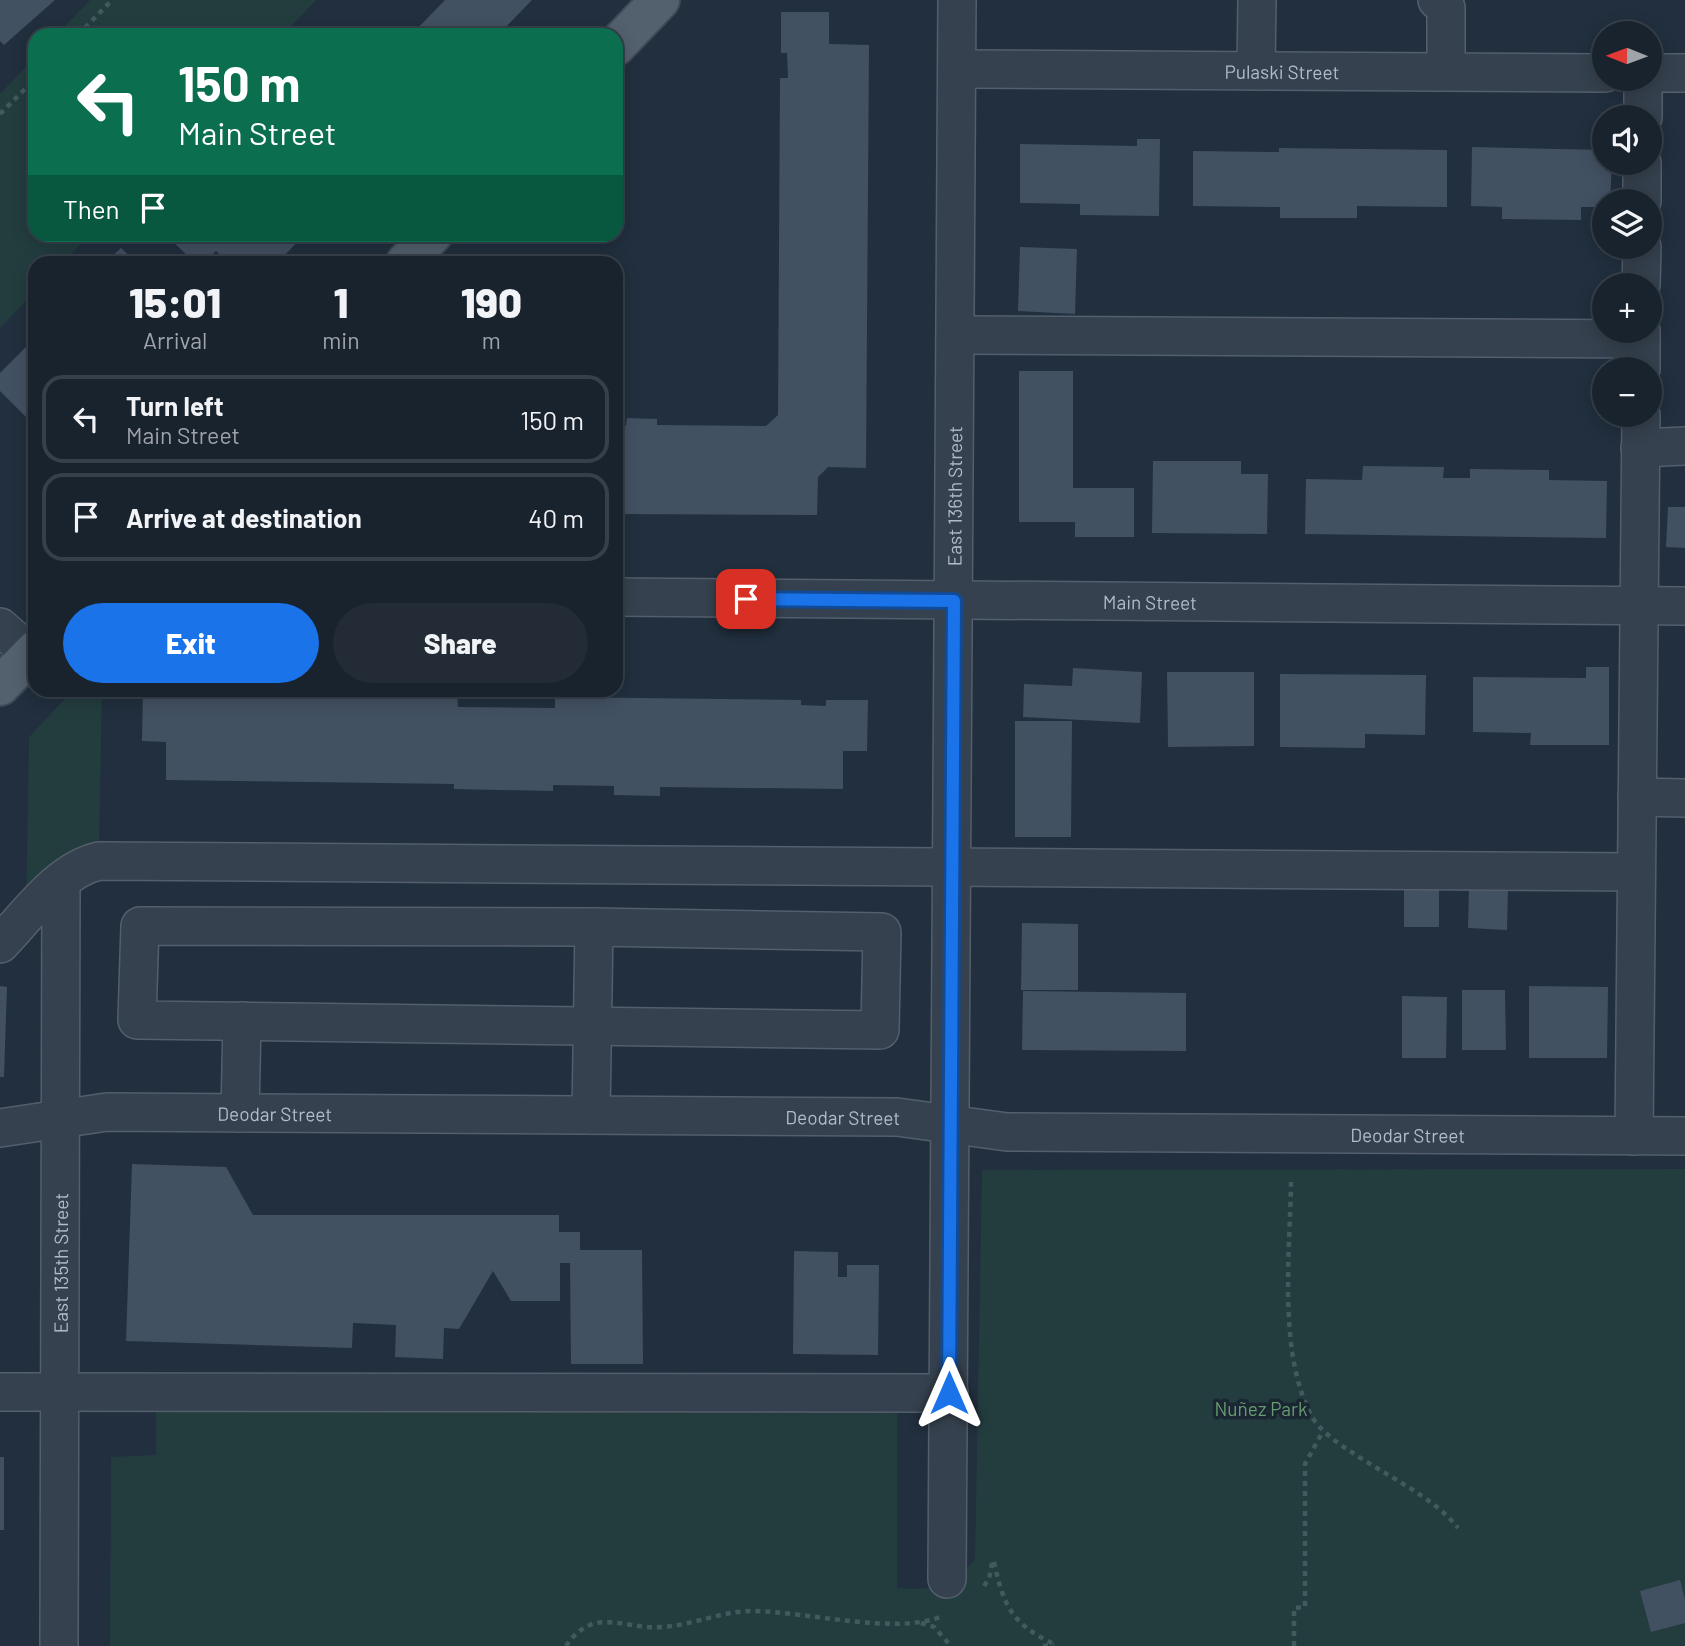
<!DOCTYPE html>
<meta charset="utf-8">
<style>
body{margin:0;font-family:Barlow,sans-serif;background:#222b36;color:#f1f3f6;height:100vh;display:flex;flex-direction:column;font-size:26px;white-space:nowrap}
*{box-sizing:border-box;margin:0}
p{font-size:23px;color:#9fa4aa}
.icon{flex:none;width:38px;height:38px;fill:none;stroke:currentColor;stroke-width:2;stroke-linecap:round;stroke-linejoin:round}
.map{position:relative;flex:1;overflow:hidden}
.panel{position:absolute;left:28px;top:256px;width:595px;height:441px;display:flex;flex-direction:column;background:#19232e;border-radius:21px;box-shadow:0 4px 18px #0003,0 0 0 2px #37404a}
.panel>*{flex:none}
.guide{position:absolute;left:28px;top:28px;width:595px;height:214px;border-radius:21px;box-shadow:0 4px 18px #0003,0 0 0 2px #37404a;background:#0b6e4f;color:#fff;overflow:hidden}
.needle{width:46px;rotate:271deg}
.fabs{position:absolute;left:1592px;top:21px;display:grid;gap:14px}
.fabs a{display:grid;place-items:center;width:70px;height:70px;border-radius:50%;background:#19232e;box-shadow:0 4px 18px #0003,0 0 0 2px #37404a;font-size:35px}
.pin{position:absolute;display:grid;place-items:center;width:60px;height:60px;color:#fff;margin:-30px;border-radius:14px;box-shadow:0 4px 10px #0006}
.me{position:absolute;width:77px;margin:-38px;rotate:0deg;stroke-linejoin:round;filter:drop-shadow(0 0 5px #0008)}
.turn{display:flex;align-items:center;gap:24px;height:147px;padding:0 35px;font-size:32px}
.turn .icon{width:91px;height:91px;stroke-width:2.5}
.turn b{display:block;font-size:49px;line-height:60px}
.then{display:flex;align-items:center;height:66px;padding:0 35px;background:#0003;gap:14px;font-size:26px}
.eta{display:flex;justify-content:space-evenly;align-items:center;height:119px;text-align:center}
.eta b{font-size:42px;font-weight:800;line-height:49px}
.primary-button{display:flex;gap:14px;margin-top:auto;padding:14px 35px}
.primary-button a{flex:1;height:80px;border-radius:42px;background:#1a73e8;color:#fff;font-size:28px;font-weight:800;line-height:80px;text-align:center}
.primary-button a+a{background:#222b36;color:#f1f3f6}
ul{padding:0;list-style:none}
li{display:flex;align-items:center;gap:21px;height:88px;margin:0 14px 10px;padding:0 21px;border:4px solid #37404a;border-radius:21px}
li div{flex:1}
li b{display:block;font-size:26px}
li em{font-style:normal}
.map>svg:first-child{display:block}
.green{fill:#233d3f}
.building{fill:#425162}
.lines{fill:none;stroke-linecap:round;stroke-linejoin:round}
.minor-casing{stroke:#545e6c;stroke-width:40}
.major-casing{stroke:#3f4a57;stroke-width:42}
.path{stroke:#415a5c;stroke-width:4.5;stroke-dasharray:5 5;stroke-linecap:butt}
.minor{stroke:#35414e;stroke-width:37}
.major{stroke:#53606e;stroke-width:38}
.route-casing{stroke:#114b97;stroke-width:18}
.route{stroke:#1a73e8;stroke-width:12}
.labels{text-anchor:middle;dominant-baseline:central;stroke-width:7;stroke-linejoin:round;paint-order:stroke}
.street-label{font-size:19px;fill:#b1bbc9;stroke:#1b2633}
.park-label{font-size:19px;fill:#669c70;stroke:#1b2633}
</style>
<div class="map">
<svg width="1685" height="1646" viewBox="0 0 1685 1646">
<rect width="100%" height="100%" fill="#212f3e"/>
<!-- green -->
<path class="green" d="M90,0H316L283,35H56Z
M35,57V234L90,235L63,262H35V292L0,328V94Z
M73,690H102L99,851L26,904L29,737Z
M1685,1169V1646H110L111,1457L156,1455V1408L897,1410V1588C933,1590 951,1589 975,1559L982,1170Z"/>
<!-- building -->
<path class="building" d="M0,0H55L4,45L0,41Z
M445,0H532L498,35H411Z
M781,12H829V44L869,45L866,468L828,467L818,477L817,515L616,514V426H626L627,418L657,419V425L766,426L778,415L780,78H788L787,53H781Z
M1137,139H1160L1159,216L1080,215V204L1020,203V144L1137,146Z
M1472,147L1605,150V163H1612L1610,201H1605V207H1581V220L1502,219V207L1471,206Z
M1279,148L1447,150V207L1357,206V218H1280V207L1193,206V151L1279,152Z
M165,234H305L278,262H227L216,251L205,262H194Z
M1020,247L1077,249L1075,314L1018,311Z
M121,248L136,262H106Z
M32,341L35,344V426L0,391V373Z
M1019,371H1073V488H1134V537H1075V522H1019Z
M1153,461H1241V474H1268L1267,534L1152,533Z
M1363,466L1444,467L1443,478H1470V469L1549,470V480L1607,481L1606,538L1305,534L1306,479L1362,480Z
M1668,507H1685V548L1666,547Z
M1586,667H1609V745H1530L1531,733L1473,732V677L1586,678Z
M1073,668L1142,672L1140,723L1023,717L1024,684L1072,686Z
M1167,672H1254V746L1168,747Z
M1280,674L1426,675L1425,735L1365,734V748L1280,747Z
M143,690L457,694L458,707L555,708V697L801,700V705L826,706V700H868L867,751H843V789L660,787V796L614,795V786L553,785V791L454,789V784L166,780V742L142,741Z
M1015,721H1072L1071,837H1015Z
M1404,887H1439V927H1404Z
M1469,888L1508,889L1507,930L1468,928Z
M1022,923L1078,924V990H1021Z
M0,986L7,987L4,1077H0Z
M1529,986L1608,987L1607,1058H1529Z
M1462,990H1505L1506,1050H1462Z
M1023,991L1186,993V1051L1022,1050Z
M1402,996L1447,997L1446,1058H1402Z
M132,1164L226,1167L253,1215H559V1232H580V1250H642L643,1364H571L570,1263H560V1301H511L493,1271L459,1329L444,1328L443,1359L395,1357L396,1325L353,1323L352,1348L126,1341Z
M794,1251L838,1252V1277H847V1265H879L878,1355L793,1354Z
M0,1457H4V1530H0Z
M1680,1580L1685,1600V1623L1651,1632L1640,1591Z"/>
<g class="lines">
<defs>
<g id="minor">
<path d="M1437,0L1446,8V72"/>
<path id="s1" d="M958,69L1605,73"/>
<path d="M1256,71L1257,0"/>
<path d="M1650,73H1685"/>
<path d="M1643,117V79"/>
<path d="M1642,201V163"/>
<path d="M1641,285L1642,247"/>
<path d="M956,335L1641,339"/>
<path d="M1641,369V331"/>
<path d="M1640,448L1685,446"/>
<path id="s2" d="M616,597L1685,606"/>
<path d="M0,627L31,654"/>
<path d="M1637,797L1685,798"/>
<path d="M140,926L594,927L882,932L880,1030L137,1020Z"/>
<path d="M0,944C28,915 59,870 99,861L1636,872"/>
<path d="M240,1113L242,1021"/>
<path d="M591,1115L594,927"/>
<path id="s3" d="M0,1128L107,1112L897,1117L1007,1132L1685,1136"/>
<path d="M1634,1136L1641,415"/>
<path d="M0,1392L949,1393"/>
<path id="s4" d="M947,1579L957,0"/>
<path id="s5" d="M59,1646L61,881"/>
</g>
<path id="major" d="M616,46L660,0
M406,262L433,234
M0,686L35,650"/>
</defs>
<!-- minor casing -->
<use href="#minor" class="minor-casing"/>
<!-- major casing -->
<use href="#major" class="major-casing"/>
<!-- path -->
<path class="path" d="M78,35L112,0
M0,114L35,79
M1291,1182C1290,1252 1278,1352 1311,1415C1319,1430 1336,1442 1350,1451C1383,1474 1434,1497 1458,1528
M994,1562C1004,1608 1013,1625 1056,1645
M984,1586L989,1579L993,1558
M921,1623L934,1627L951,1646
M566,1646C594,1605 623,1630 663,1627C693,1625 722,1611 752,1611C805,1611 896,1636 943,1616
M1043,1646L1054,1645
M1294,1646V1608L1305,1607V1464L1323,1431"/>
<!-- minor -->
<use href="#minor" class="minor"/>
<!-- major -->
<use href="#major" class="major"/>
</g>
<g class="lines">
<defs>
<path id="route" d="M746,599L954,601L949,1393"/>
</defs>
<!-- route casing -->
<use href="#route" class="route-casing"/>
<!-- route -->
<use href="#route" class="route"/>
</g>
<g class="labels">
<!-- street labels -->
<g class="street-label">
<text stroke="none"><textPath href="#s1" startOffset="324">Pulaski Street</textPath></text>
<text stroke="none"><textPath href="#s4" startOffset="1083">East 136th Street</textPath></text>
<text stroke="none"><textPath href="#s2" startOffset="534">Main Street</textPath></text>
<text stroke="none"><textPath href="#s3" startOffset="276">Deodar Street</textPath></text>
<text stroke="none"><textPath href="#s3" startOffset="844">Deodar Street</textPath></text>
<text stroke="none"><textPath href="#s3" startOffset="1410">Deodar Street</textPath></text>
<text stroke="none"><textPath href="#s5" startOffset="383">East 135th Street</textPath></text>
</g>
<!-- park labels -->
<g class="park-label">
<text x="1261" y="1408">Nuñez Park</text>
</g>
</g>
</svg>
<div class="fabs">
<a><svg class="needle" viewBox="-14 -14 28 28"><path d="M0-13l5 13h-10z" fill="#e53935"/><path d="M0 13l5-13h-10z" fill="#9fa4aa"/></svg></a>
<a><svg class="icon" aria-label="sound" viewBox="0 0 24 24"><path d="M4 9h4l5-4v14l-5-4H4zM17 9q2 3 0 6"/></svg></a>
<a><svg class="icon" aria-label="layers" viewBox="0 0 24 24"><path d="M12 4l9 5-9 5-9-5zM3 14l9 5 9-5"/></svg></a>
<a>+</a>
<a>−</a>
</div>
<div class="pin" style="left:746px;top:599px;background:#d93025"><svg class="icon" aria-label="arrive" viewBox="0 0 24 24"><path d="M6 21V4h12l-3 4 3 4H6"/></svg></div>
<svg class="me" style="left:949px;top:1393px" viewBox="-20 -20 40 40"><path d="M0-17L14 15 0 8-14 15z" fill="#1a73e8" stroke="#fff" stroke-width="4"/></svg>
<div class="guide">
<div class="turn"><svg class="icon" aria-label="left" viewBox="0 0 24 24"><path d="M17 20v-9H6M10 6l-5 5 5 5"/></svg><div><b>150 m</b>Main Street</div></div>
<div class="then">Then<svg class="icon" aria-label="arrive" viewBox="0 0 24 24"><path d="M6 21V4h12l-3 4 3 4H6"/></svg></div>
</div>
<section class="panel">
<div class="eta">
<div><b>15:01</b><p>Arrival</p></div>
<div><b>1</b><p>min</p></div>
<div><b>190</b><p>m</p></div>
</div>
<ul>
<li><svg class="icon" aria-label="left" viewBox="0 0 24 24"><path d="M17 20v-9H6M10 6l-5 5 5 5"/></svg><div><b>Turn left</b><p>Main Street</p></div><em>150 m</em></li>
<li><svg class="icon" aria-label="arrive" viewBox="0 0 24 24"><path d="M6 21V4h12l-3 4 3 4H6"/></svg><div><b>Arrive at destination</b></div><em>40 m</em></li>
</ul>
<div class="primary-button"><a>Exit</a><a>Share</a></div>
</section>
</div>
